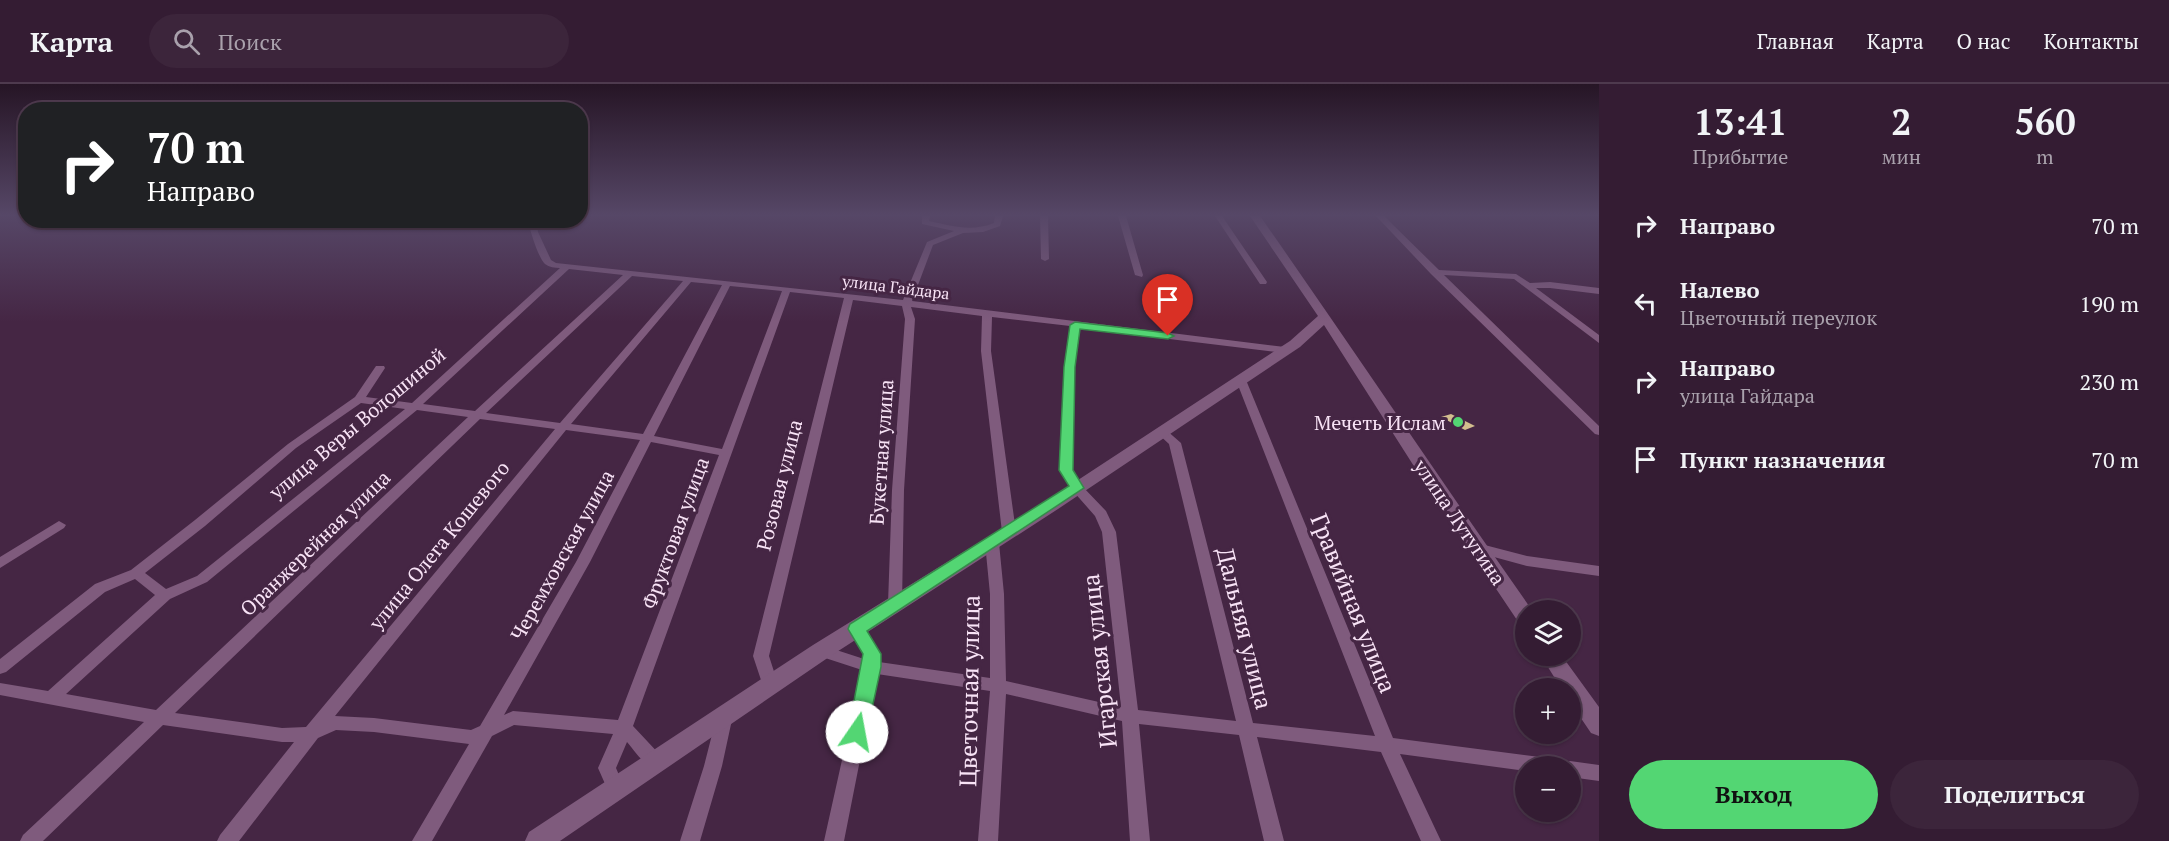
<!DOCTYPE html>
<html lang="ru">
<meta charset="utf-8">
<style>
body{margin:0;font-family:"PT Serif",serif;background:#3c253b;color:#f1f3f6;height:100vh;display:flex;flex-direction:column;font-size:22px;white-space:nowrap}
*{box-sizing:border-box;margin:0}
p{font-size:20px;color:#a9a1ac}
.icon{flex:none;width:33px;height:33px;fill:none;stroke:currentColor;stroke-width:2;stroke-linecap:round;stroke-linejoin:round}
.map{position:relative;flex:1;overflow:hidden}
.panel{display:flex;flex-direction:column;background:#341c33;width:570px}
.panel>*{flex:none}
.guide{position:absolute;left:18px;top:18px;width:570px;height:126px;border-radius:24px;box-shadow:0 2px 4px #0004,0 0 0 2px #4e3a4e;background:#202124;color:#fff;overflow:hidden}
.fabs{position:absolute;left:1515px;top:516px;display:grid;gap:12px}
.fabs a{display:grid;place-items:center;width:66px;height:66px;border-radius:50%;background:#341c33;box-shadow:0 2px 4px #0004,0 0 0 2px #4e3a4e;font-size:30px}
.pin{position:absolute;display:grid;place-items:center;width:51px;height:51px;color:#fff;margin:-62px -26px;border-radius:50% 50% 50% 0;rotate:-45deg;box-shadow:0 0 6px #0007}
.pin .icon{rotate:45deg}
.me{position:absolute;width:66px;margin:-33px;rotate:12deg;stroke-linejoin:round;filter:drop-shadow(0 0 4px #0008)}
.turn{display:flex;align-items:center;gap:21px;height:126px;padding:0 30px;font-size:27px}
.turn .icon{width:78px;height:78px;stroke-width:2.5}
.turn b{display:block;font-size:42px;line-height:51px}
.eta{display:flex;justify-content:space-evenly;align-items:center;height:102px;text-align:center}
.eta b{font-size:36px;font-weight:600;line-height:42px}
.primary-button{display:flex;gap:12px;margin-top:auto;padding:12px 30px}
.primary-button a{flex:1;height:69px;border-radius:36px;background:#53d673;color:#111;font-size:24px;font-weight:600;line-height:69px;text-align:center}
.primary-button a+a{background:#3c253b;color:#f1f3f6}
ul{padding:0;list-style:none}
li{display:flex;align-items:center;gap:18px;height:78px;padding:0 30px}
li div{flex:1}
li b{display:block;font-size:22px}
li em{font-style:normal}
header{display:flex;align-items:center;gap:36px;box-sizing:border-box;height:84px;padding:0 30px;background:#341c33;border-bottom:2px solid #4e3a4e}
header strong{font-size:28px}
nav{display:flex;gap:33px;margin-inline-start:auto;font-size:21px}
.search{width:420px;height:54px;background:#3c253b;display:flex;align-items:center;gap:15px;box-sizing:border-box;padding:0 21px;border-radius:33px;color:#a9a1ac;font-size:22px}
main{display:flex;flex:1;min-height:0}
.map>svg:first-child{display:block}
.building{fill:#d2be8e}
.lines{fill:none;stroke-linecap:round;stroke-linejoin:round}
.street{fill:#7f5b7d;fill-rule:evenodd}
.secondary{fill:#7f5b7d;fill-rule:evenodd}
.route{fill:#53d673;stroke:#368b4b;stroke-width:1.5}
.poi-dot{fill:#53d673;stroke:#452644;stroke-width:2}
.labels{text-anchor:middle;dominant-baseline:central;stroke-width:6;stroke-linejoin:round;paint-order:stroke}
.far-street-label{font-size:16px;fill:#f8e3f6;stroke:#452644}
.poi-label{font-size:20px;fill:#f8e3f6;stroke:#452644;text-anchor:end}
.street-label{font-size:20px;fill:#f8e3f6;stroke:#452644}
.near-street-label{font-size:24px;fill:#f8e3f6;stroke:#452644}
</style>
<header>
<strong>Карта</strong>
<div class="search"><svg class="icon" aria-label="search" viewBox="0 0 24 24"><circle cx="10" cy="10" r="6"/><path d="M15 15l6 6"/></svg>Поиск</div>
<nav><a>Главная</a><a>Карта</a><a>О нас</a><a>Контакты</a></nav>
</header>
<main>
<div class="map">
<svg width="1599" height="757" viewBox="0 0 1599 757">
<rect width="100%" height="100%" fill="#452644"/>
<!-- building -->
<path class="building" d="M1451,330L1475,342L1465,346L1441,333Z"/>
<g class="lines">
<!-- street -->
<path class="street" d="M922,132H930L929,137C952,142 971,148 994,139L995,132H1003L1000,142L983,148L963,149L933,161L912,217L1285,263L1290,266L1285,269L1079,244L1075,283L1072,386L1082,402L1106,427L1116,448L1138,626L1236,637L1169,360L1155,347L1161,344L1165,345L1181,359L1253,639L1375,652L1236,296L1241,293L1246,296L1393,654L1548,674L1554,677L1557,682H1526V687L1400,670L1441,757H1421L1381,668L1257,653L1284,757H1264L1239,651L1139,640L1150,757H1130L1122,637L1006,610L998,757H978L990,607L877,590L844,757H824L862,586L816,571L813,567L816,563L821,561L864,575V570L849,545L852,541L857,539L862,541L878,566L880,570L879,578L990,594V510L985,459L987,456H997L999,459L1004,510L1006,597L1121,623L1102,448L1095,432L1073,407L1060,386L1065,283L1070,242L992,233L991,267L1016,448L1014,451H1004L1002,448L981,267L982,232L911,223L915,235L904,406L902,520L900,524L895,525L890,524L888,520L892,406L905,235L902,222L853,216L769,572L778,600L776,605L770,606L764,605L753,572L844,214L790,208L633,642L662,673L665,678L662,683C648,689 636,668 627,658L616,684L625,705L622,711L616,713L610,711L598,684L613,650L514,641L492,652L432,757H412L469,660L374,648L336,646L318,654L239,757H217L220,751L294,658H282L163,641L43,757H20L23,751L144,638L0,611V599L48,607L155,511L135,495L105,508L6,588L0,590V575L95,500L131,486L195,436L288,360L355,313L376,282H384L385,284L366,313L412,319L560,184C555,184 549,183 545,180C538,173 530,147 528,136H536L538,148L551,176L556,179L903,216L927,158L954,147L922,140ZM569,185L623,191L475,327L423,320ZM632,192L683,197L560,339L486,329ZM691,198L722,201L643,350L571,340ZM730,202L782,207L722,365L654,352ZM361,319L405,325L197,492L166,505L145,489L205,442L296,364ZM417,326L468,333L156,626L66,610L170,515L207,498ZM480,335L555,345L306,643L282,644L175,629ZM566,346L640,356L576,478L480,642L471,646L374,634L335,632ZM651,358L719,371L618,636L513,627L504,631L590,478Z
M1040,132H1048L1049,175L1045,177L1041,175Z
M1118,132H1126L1143,191L1142,193L1135,191Z
M1215,132H1222L1267,198L1266,200H1260Z
M1376,132H1384L1439,186L1516,190L1530,199L1550,198L1599,204V210L1550,204H1536L1599,251V259L1514,195L1444,191L1599,342V351L1595,350L1431,190Z
M59,437L66,441L64,444L0,484V473Z
M1477,459L1527,472L1599,482V492L1527,482L1472,467L1470,464L1472,461Z
M725,624L731,626L733,631L722,682L700,757H680L704,682L717,631L719,626Z
M1570,677L1599,681V697L1570,693V682H1562L1564,680Z"/>
<!-- secondary -->
<path class="secondary" d="M1250,132H1260C1352,263 1440,396 1532,526H1526V541L1519,539L1417,387L1324,241L1300,263L1058,425L829,573L560,757H525L529,748L813,561L1046,417L1290,257L1318,232Z
M1541,572H1562L1599,623V652L1591,649L1570,618V604H1561Z"/>
</g>
<!-- sky -->
<linearGradient id="sky" x2="0" y2="1"><stop stop-color="#261525"/><stop offset="0.55" stop-color="#564767"/><stop offset="1" stop-color="#564767" stop-opacity="0"/></linearGradient>
<rect width="1599" height="238" fill="url(#sky)"/>
<!-- route -->
<path class="route" d="M1075,238L1168,249L1174,252L1168,255L1080,245L1075,283L1073,386L1084,404L867,547L881,570V583L867,648L864,654L857,657L850,654L848,648L863,570L848,545L850,540L1069,402L1059,386L1064,283L1070,241Z"/>
<!-- markers -->
<circle class="poi-dot" cx="1458" cy="338" r="6"/>
<g class="labels">
<!-- far-street labels -->
<g class="far-street-label">
<text transform="translate(896 203) rotate(7)">улица Гайдара</text>
</g>
<!-- poi labels -->
<g class="poi-label">
<text x="1446" y="338">Мечеть Ислам</text>
</g>
<!-- street labels -->
<g class="street-label">
<text transform="translate(357 339) rotate(-40)">улица Веры Волошиной</text>
<text transform="translate(881 368) rotate(-86)">Букетная улица</text>
<text transform="translate(779 401) rotate(-76)">Розовая улица</text>
<text transform="translate(1460 438) rotate(56)">улица Лутугина</text>
<text transform="translate(675 449) rotate(-70)">Фруктовая улица</text>
<text transform="translate(315 459) rotate(-44)">Оранжерейная улица</text>
<text transform="translate(439 461) rotate(-51)">улица Олега Кошевого</text>
<text transform="translate(562 471) rotate(-61)">Черемховская улица</text>
</g>
<!-- near-street labels -->
<g class="near-street-label">
<text transform="translate(1354 519) rotate(68)">Гравийная улица</text>
<text transform="translate(1245 544) rotate(76)">Дальняя улица</text>
<text transform="translate(1099 577) rotate(-96)">Игарская улица</text>
<text transform="translate(969 607) rotate(-89)">Цветочная улица</text>
</g>
</g>
</svg>
<div class="fabs">
<a><svg class="icon" aria-label="layers" viewBox="0 0 24 24"><path d="M12 4l9 5-9 5-9-5zM3 14l9 5 9-5"/></svg></a>
<a>+</a>
<a>−</a>
</div>
<div class="pin" style="left:1168px;top:252px;background:#d93025"><svg class="icon" aria-label="arrive" viewBox="0 0 24 24"><path d="M6 21V4h12l-3 4 3 4H6"/></svg></div>
<svg class="me" style="left:857px;top:648px" viewBox="-20 -20 40 40"><circle r="19" fill="#fff"/><path d="M0-13L10 11 0 6-10 11z" fill="#53d673"/></svg>
<div class="guide">
<div class="turn"><svg class="icon" aria-label="right" viewBox="0 0 24 24"><path d="M7 20v-9h11M14 6l5 5-5 5"/></svg><div><b>70 m</b>Направо</div></div>
</div>
</div>
<section class="panel">
<div class="eta">
<div><b>13:41</b><p>Прибытие</p></div>
<div><b>2</b><p>мин</p></div>
<div><b>560</b><p>m</p></div>
</div>
<ul>
<li><svg class="icon" aria-label="right" viewBox="0 0 24 24"><path d="M7 20v-9h11M14 6l5 5-5 5"/></svg><div><b>Направо</b></div><em>70 m</em></li>
<li><svg class="icon" aria-label="left" viewBox="0 0 24 24"><path d="M17 20v-9H6M10 6l-5 5 5 5"/></svg><div><b>Налево</b><p>Цветочный переулок</p></div><em>190 m</em></li>
<li><svg class="icon" aria-label="right" viewBox="0 0 24 24"><path d="M7 20v-9h11M14 6l5 5-5 5"/></svg><div><b>Направо</b><p>улица Гайдара</p></div><em>230 m</em></li>
<li><svg class="icon" aria-label="arrive" viewBox="0 0 24 24"><path d="M6 21V4h12l-3 4 3 4H6"/></svg><div><b>Пункт назначения</b></div><em>70 m</em></li>
</ul>
<div class="primary-button"><a>Выход</a><a>Поделиться</a></div>
</section>
</main>
